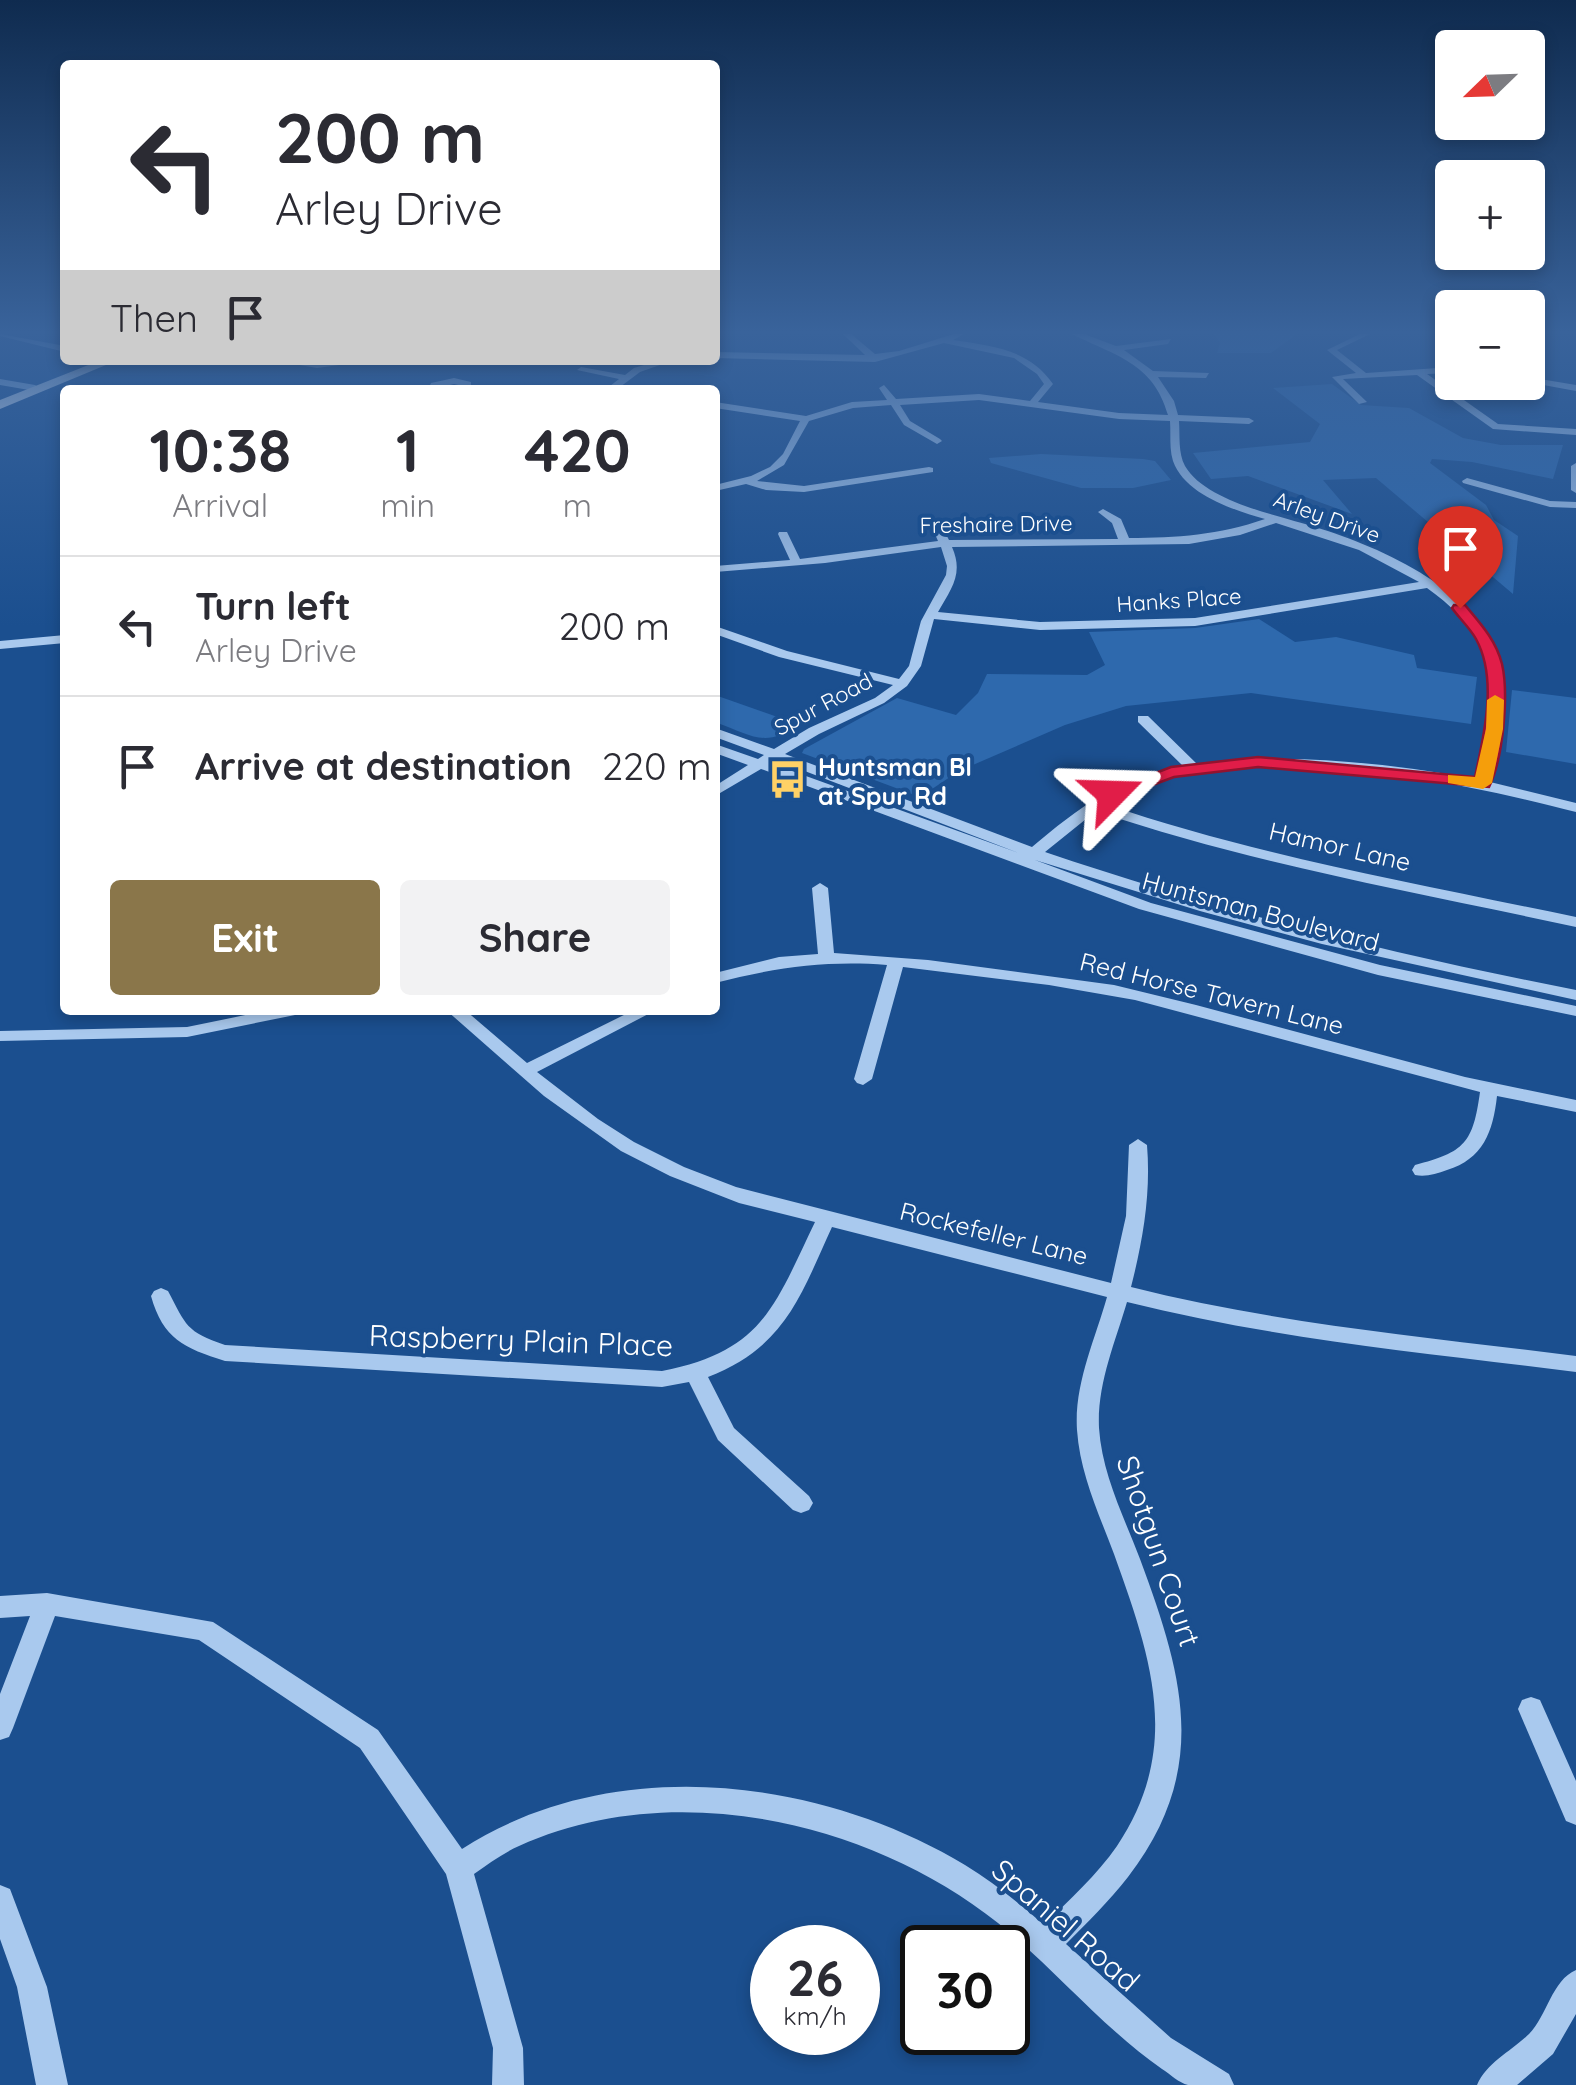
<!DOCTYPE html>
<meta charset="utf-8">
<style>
body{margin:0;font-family:Quicksand,sans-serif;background:#f2f2f3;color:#2b2b33;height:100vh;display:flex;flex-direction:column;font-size:38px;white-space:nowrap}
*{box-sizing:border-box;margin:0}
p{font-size:32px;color:#7c7c81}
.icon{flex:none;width:55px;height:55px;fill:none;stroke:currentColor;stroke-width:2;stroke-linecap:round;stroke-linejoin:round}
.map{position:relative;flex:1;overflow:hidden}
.details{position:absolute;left:60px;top:385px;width:660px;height:630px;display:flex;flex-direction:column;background:#fff;border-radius:10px;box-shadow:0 5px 15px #0003}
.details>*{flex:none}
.guide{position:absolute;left:60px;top:60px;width:660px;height:305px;border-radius:10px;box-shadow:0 5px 15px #0003;background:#fff;color:#2b2b33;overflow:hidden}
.needle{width:65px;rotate:247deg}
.tools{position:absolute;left:1435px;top:30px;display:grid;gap:20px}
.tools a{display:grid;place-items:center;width:110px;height:110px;border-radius:10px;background:#fff;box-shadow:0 5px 15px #0003;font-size:50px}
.speed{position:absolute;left:750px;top:1925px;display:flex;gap:20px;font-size:50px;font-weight:700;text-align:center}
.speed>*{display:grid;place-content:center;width:130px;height:130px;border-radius:50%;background:#fff;box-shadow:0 5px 15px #0003;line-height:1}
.speed small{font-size:25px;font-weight:400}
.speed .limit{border:5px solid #111;border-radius:15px;background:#fff;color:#111}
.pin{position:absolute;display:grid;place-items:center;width:85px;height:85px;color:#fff;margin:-102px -42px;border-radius:50% 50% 50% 0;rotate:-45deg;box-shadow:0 0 10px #0007}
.pin .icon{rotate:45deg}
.me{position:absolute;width:110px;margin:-55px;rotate:68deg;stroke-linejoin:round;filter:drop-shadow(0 0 8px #0008)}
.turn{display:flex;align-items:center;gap:35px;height:210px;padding:0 50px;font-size:45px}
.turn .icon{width:130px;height:130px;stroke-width:2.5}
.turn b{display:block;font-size:70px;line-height:85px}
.then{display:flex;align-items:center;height:95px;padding:0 50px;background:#0003;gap:20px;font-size:38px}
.eta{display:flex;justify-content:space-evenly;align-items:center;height:170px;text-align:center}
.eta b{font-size:60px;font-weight:700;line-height:70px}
.primary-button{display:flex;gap:20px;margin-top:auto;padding:20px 50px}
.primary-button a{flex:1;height:115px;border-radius:10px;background:#8a764a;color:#fff;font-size:40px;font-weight:700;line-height:115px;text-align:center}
.primary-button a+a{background:#f2f2f3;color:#2b2b33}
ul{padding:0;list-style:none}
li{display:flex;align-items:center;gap:30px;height:140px;padding:0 50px;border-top:2px solid #e1e1e2}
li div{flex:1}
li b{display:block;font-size:38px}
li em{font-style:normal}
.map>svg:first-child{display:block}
.green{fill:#2e69ad}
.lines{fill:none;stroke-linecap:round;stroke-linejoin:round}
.minor{fill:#a9c9ee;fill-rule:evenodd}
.major{fill:#f0f6ff;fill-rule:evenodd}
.route{fill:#e11d48;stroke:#92132f;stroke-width:2.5}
.slow{fill:#f59e0b}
.labels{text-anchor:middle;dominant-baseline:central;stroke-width:8;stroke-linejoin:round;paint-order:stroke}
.far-street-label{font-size:22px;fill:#fff;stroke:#1b4f8f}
.poi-label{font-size:25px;font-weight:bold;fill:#fff;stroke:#1b4f8f;text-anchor:start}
.street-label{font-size:25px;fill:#fff;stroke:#1b4f8f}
.near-street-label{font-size:30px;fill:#fff;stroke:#1b4f8f}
</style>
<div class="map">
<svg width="1576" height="2085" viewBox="0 0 1576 2085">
<rect width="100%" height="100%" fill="#1b4f8f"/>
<!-- green -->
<path class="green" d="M1214,334H1297L1271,353H1217L1220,343Z
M1332,384L1361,405L1409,408L1463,438L1501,445H1563L1553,479L1472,462L1432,459L1430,463L1486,505L1494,520L1518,536L1513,594L1376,478L1323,480L1352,514L1248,476L1211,479L1193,453L1310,442L1320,424L1273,388Z
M1041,454L1143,459L1155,461L1171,480L1133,488H1081L991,463L989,458Z
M1259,619L1295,642L1336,637L1414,655L1417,668L1477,677L1471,724L1251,693L1126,706L1065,725L959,771L920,797L802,753L804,749L897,698L956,715L978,693L987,674L1087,675L1105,665L1089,632L1195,628Z
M1512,690L1576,698V764L1506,752Z
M715,695L800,725C764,748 753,736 715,722Z"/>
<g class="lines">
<!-- minor -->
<path class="minor" d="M0,334L65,346V352L0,336Z
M843,334H851L875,354L899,351L954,334H964L953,340C992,346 1029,349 1053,384L1038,402L1119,413L1168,415C1153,362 1115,356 1072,334H1084L1116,346L1171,339L1168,344L1124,350L1153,371L1209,373L1206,378L1158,377L1174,401L1178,415L1249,418L1254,421L1249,424L1179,421C1180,436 1178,453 1185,466C1206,502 1278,515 1315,527C1381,547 1486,593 1501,668C1509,706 1497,745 1490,782L1576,803V812C1448,779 1224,731 1105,804C1258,856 1418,884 1576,917V927C1415,892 1252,864 1096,811L1045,852C1219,911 1396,955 1576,990V1000L1322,944L1200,911L1035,860L1151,903L1380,965L1576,1006V1016L1378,975L1139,909L761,769L715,796V786L748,765L715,753V744L758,759L764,755L715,737V728L774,749L809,728L875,698L893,685L779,657L715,634V626L787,651L899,679L909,666L921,621L946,575L947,566L941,547L825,563L715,572V566L790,560L778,534L779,532H787L800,559L938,541L931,525L936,522L940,523L949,540L1118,539L1112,523L1098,512L1103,509L1121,519L1129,538C1177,538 1219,535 1265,519C1234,510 1185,495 1173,461C1169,448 1171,434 1170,421L1119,419L979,400L900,405L910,421L940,439L942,441L937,444L904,425L891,405L853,408L809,421L784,465L757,481L804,486L929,467L933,468V472L804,492L766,490L746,484L715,491V485L751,476L770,467L783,454L800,421L715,408V402L806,416L852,402L887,400L879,388L884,385L896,399L979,394L1030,401L1044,384L1037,374L1014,358L944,343L875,362L715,358V352L865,355ZM1276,523L1359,550L1419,582L1195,618L1040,622L938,612C951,589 964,574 952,547L1189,544L1240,535ZM1427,588C1507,645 1494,693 1477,779C1385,763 1290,752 1197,764L1148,716H1138V722L1183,766C1123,774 1077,809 1032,847L785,754L819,734L884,703L907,686L921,666L934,619L1040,630L1195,626ZM776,760L1024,855L770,763Z
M1360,334H1370L1337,350L1366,373L1452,367V373L1427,374L1498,424L1576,429V435L1493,429L1417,375L1343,379L1367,402L1359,404L1332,377L1356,373L1327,350Z
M271,360L317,362L376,360L317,368Z
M661,360H674L640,372L616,390H605L619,379L577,370L581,367L625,375L634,368Z
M1528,377L1576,385V391L1527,382Z
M454,378L471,382V390H461L463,386L454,384L428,390L431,383Z
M0,379L35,385L40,388L35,391L0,385Z
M1576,463V493L1571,490V466Z
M65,470V485L60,482V473Z
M1467,478L1550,501L1576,502V508L1550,507L1463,483L1462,481Z
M65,635V643L0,649V641Z
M820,883L828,888L834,953L928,960L1114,985L1196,1005L1465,1077L1576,1100V1112L1497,1096C1493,1132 1483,1159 1447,1170C1436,1174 1426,1177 1415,1175L1412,1170L1415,1165C1465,1152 1473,1143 1480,1092L1135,1000L1049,985L903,967L872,1079L863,1085L857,1083L854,1079L887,965C826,960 773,968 715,983V973L779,957L818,954L812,888Z
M270,1010H304L295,1015L187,1037L0,1041V1031L187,1027Z
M446,1010H465L527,1063L634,1010H656L537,1072L598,1119L634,1142L684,1167L736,1187L1111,1283L1126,1216L1129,1145L1138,1139L1147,1145C1151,1194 1143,1240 1131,1287C1277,1324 1427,1337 1576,1356V1372C1426,1353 1274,1339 1127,1302C1115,1343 1097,1384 1099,1428C1102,1474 1124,1517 1140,1559C1183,1675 1211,1769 1128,1877C1109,1901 1087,1923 1066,1944L1171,2038L1229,2074L1234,2085C1220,2085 1201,2085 1188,2085C1179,2083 1170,2074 1162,2069C1102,2027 1055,1969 998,1923C870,1821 672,1776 519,1846C503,1853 488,1864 474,1874L523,2048L524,2085H492L493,2048L446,1874L360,1748L199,1640L55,1616L13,1728L9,1737L0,1740V1694L30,1616L0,1618V1596L47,1593L213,1622L378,1730L462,1849C611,1753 817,1776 965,1865C993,1882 1019,1903 1044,1925C1069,1900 1097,1875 1117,1846C1183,1747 1151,1657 1114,1554C1099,1514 1080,1474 1077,1430C1074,1384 1095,1340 1107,1297L832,1227C800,1297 785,1347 708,1377L734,1428L809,1496L813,1503L809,1510L801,1513L793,1510L718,1440L689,1382L662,1387L225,1361C184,1348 163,1339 151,1296L154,1291L161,1288L168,1291C186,1325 186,1332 225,1345L662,1371C763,1351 774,1307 815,1222L739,1203L670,1176L621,1151L544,1096Z
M1531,1697L1540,1700L1576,1781V1825L1566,1821L1518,1709L1522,1700Z
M0,1885L10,1889L47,1987L68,2085H36L17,1987L0,1939Z
M1576,1970V2014L1553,2054L1517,2085H1477C1487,2062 1512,2051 1529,2034C1547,2016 1552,1980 1576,1970Z"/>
<!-- major -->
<path class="major" d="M101,360H118L0,409V400Z"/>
</g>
<!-- sky -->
<linearGradient id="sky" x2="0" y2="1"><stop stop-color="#0f2b4f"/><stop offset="0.53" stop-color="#39639b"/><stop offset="1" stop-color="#39639b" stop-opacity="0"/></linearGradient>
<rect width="1576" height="626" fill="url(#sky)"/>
<!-- route -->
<path class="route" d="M1454,605H1465C1480,623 1496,640 1502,664C1509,694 1503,759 1489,787L1258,767L1174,777L1112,800L1102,794L1171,767L1258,757L1475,777C1484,735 1498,679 1476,639C1470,628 1459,618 1452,608Z"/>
<!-- slow -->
<path class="slow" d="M1495,695L1504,700L1503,729L1492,783L1483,789L1448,783V775L1475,777L1486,729L1487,700Z"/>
<!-- icons -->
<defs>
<symbol id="bus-bare" viewBox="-9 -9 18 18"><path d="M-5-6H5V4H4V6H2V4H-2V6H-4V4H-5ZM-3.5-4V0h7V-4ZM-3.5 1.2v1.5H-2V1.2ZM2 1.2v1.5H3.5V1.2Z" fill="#ffd166" stroke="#1b4f8f" stroke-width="2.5" paint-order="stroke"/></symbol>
</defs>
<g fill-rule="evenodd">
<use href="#bus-bare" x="760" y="752" width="55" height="55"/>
</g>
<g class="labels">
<!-- far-street labels -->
<g class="far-street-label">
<text transform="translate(1327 517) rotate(20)">Arley Drive</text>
<text transform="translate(996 524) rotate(-1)">Freshaire Drive</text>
<text transform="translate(1179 600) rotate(-4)">Hanks Place</text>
<text transform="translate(823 704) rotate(-28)">Spur Road</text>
</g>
<!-- poi labels -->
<g class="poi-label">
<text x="818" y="766">Huntsman Bl<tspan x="818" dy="29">at Spur Rd</tspan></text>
</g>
<!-- street labels -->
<g class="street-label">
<text transform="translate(1340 846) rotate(13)">Hamor Lane</text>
<text transform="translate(1261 911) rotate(15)">Huntsman Boulevard</text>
<text transform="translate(1212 993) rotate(14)">Red Horse Tavern Lane</text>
<text transform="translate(994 1233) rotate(14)">Rockefeller Lane</text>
</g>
<!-- near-street labels -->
<g class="near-street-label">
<text transform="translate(521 1340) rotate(2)">Raspberry Plain Place</text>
<text transform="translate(1159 1551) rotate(71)">Shotgun Court</text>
<text transform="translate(1066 1925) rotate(41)">Spaniel Road</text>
</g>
</g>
</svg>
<div class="tools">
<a><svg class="needle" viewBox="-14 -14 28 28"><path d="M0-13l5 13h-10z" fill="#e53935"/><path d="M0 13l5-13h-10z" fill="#7c7c81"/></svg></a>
<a>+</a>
<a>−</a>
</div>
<div class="speed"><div>26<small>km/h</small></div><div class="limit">30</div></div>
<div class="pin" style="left:1460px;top:608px;background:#d93025"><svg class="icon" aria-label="arrive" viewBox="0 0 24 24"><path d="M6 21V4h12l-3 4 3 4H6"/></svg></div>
<svg class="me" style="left:1112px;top:794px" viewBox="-20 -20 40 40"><path d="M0-17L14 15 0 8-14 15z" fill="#e11d48" stroke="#fff" stroke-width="4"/></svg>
<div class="guide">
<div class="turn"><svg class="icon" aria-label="left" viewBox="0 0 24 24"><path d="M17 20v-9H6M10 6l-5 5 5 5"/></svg><div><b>200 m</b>Arley Drive</div></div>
<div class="then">Then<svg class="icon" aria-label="arrive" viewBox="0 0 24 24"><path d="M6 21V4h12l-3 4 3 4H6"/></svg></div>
</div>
<section class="details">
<div class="eta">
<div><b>10:38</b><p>Arrival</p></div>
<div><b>1</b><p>min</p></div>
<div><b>420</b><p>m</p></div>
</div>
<ul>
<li><svg class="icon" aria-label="left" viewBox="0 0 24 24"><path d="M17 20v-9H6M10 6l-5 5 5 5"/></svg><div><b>Turn left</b><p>Arley Drive</p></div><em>200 m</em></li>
<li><svg class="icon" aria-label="arrive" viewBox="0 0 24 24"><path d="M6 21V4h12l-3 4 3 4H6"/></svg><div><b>Arrive at destination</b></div><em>220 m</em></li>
</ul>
<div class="primary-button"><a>Exit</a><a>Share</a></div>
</section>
</div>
